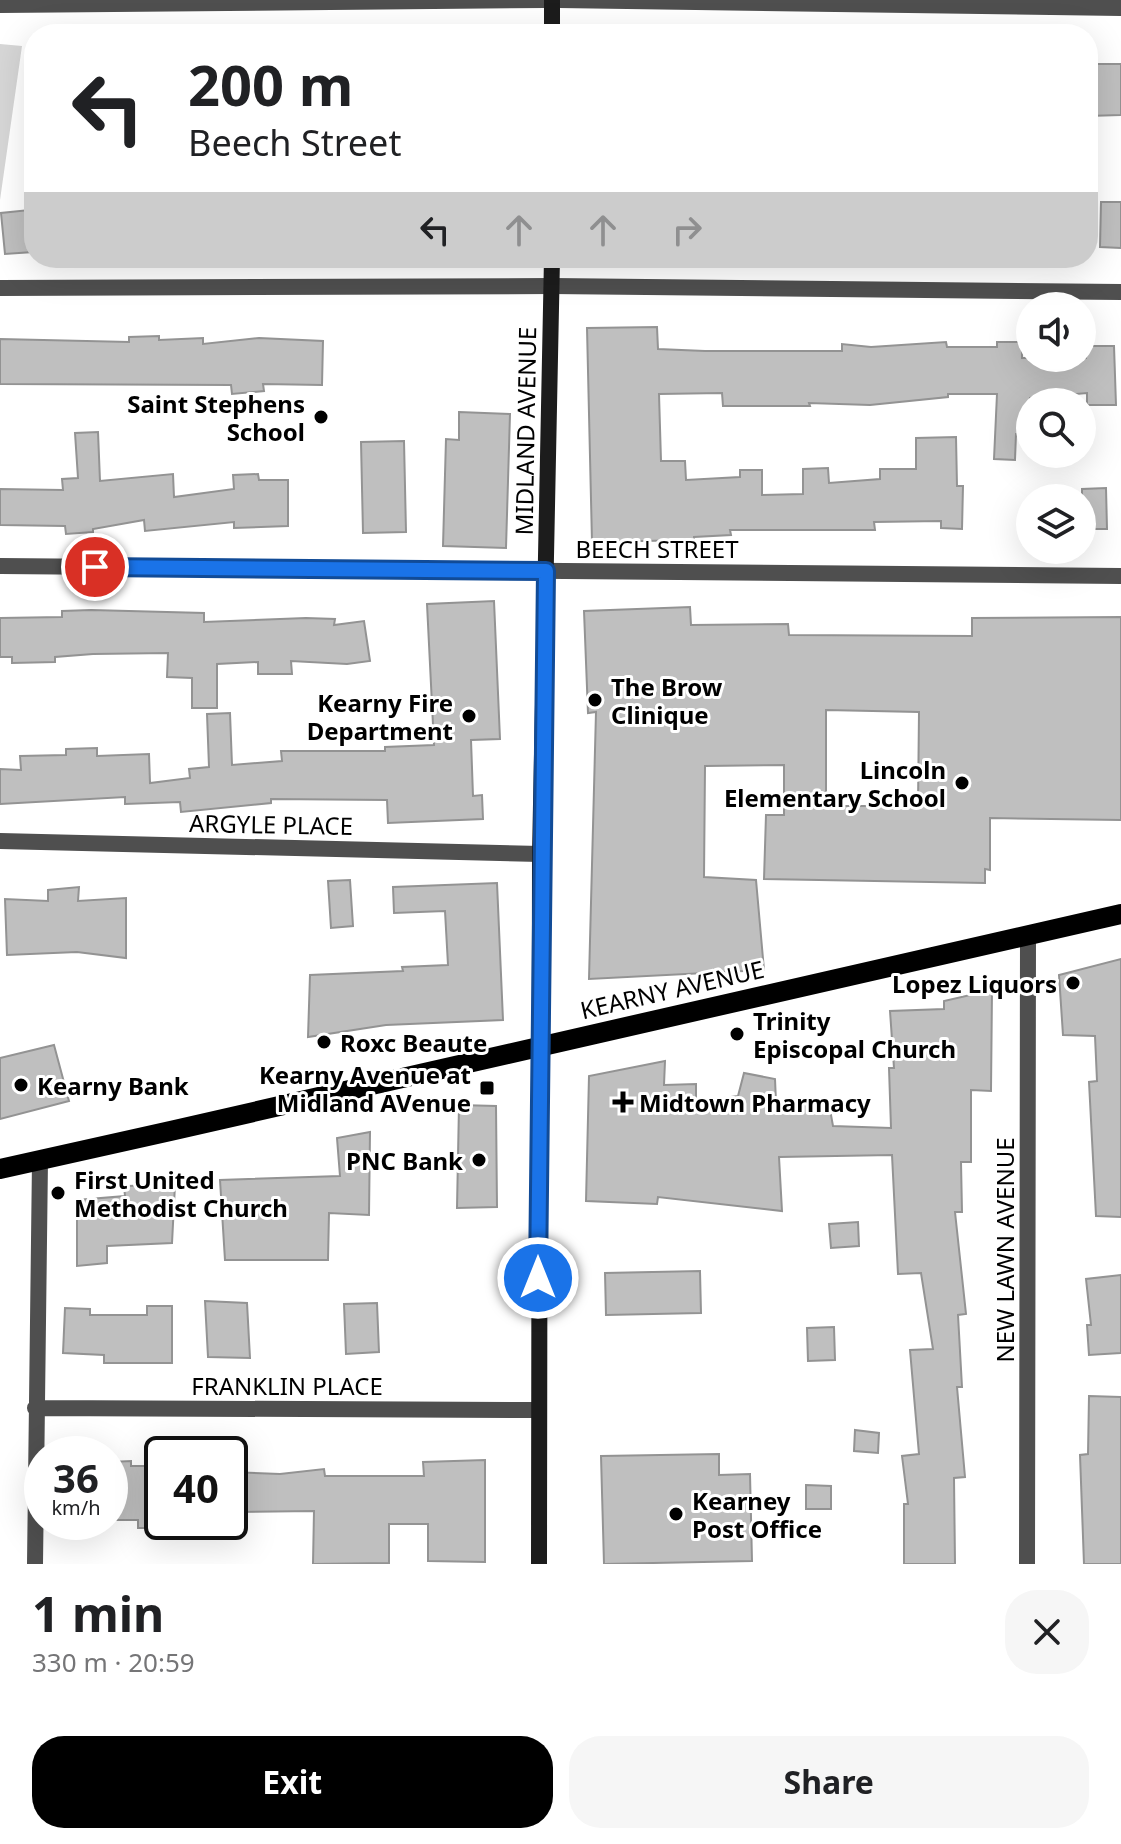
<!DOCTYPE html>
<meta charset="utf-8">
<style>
body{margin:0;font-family:"Noto Sans",sans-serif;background:#f6f6f6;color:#202124;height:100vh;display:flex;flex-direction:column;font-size:30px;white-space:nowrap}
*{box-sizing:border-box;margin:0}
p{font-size:26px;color:#757577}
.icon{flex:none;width:44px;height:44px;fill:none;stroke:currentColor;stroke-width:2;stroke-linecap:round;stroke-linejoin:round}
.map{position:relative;height:1564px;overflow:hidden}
.sheet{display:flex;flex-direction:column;background:#fff;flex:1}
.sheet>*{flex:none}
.top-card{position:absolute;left:24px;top:24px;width:1074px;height:244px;border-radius:32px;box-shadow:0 8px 32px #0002;background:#fff;color:#202124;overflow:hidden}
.fabs{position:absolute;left:1016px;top:292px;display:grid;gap:16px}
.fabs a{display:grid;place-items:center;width:80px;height:80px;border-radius:50%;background:#fff;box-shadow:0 8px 32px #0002;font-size:40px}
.speed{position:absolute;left:24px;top:1436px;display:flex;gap:16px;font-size:40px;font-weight:700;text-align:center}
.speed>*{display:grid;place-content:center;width:104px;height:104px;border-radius:50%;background:#fff;box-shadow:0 8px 32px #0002;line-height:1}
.speed small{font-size:20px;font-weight:400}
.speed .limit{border:4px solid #111;border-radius:12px;background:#fff;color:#111}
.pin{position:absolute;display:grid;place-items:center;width:68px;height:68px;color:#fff;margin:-34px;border:4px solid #fff;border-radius:50%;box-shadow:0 2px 8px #0007}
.me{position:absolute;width:88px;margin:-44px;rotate:0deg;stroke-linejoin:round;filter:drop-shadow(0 0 6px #0008)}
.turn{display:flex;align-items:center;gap:28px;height:168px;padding:0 32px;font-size:36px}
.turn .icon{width:104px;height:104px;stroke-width:2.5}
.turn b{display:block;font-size:56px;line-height:68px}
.lanes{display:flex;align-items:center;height:76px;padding:0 32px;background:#0003;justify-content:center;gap:40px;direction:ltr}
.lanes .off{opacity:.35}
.round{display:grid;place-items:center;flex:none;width:84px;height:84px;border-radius:32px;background:#f6f6f6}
.head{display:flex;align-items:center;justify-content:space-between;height:136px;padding:0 32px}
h1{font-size:48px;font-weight:700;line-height:60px}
.cta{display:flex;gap:16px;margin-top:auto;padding:16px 32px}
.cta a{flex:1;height:92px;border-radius:32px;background:#000;color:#fff;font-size:32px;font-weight:700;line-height:92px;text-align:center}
.cta a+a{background:#f6f6f6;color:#202124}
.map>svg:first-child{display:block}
.green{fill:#d6d6d6}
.building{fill:#bfbfbf;stroke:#939393;stroke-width:2;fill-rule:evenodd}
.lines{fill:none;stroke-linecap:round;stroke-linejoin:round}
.street{stroke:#4f4f4f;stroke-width:16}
.secondary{stroke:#1c1c1c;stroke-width:16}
.primary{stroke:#000;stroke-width:20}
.route-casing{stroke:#114b97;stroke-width:20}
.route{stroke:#1a73e8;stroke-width:14}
.poi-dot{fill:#000;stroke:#fff;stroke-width:3}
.labels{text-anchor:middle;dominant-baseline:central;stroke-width:6;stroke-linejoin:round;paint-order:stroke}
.poi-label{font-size:24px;font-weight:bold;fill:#000;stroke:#fff;text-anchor:start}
.street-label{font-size:24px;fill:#000;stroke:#fff}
</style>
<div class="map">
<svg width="1121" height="1564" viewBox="0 0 1121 1564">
<rect width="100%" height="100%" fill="#fff"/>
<!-- green -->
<path class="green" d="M0,44L22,46L0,200Z"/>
<!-- building -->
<path class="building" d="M1088,64H1121V115L1088,116Z
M1101,202H1121V248L1100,247Z
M29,210L33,252L5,254L1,213Z
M657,327L658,349L705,351H842V344L871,347L946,342L947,347H997V342H1022V358H1086V346H1114L1116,405H1087V393L1030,398V434H1016L1015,460L994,459L997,394H948V397L870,405L809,403L810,406H723L722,393L659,394L661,461H685L686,480L740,477V470H762V495L803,494V469L828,468L829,483L880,479V469H916V438L956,437L957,486H963L962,529L941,528V521L874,522L875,530H730L731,535L694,537V540L592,542L587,328Z
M159,336V340L203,338V344L259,338L323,341L322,385L263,384L264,391L232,394L231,385L0,384V339L129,342V337Z
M459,412L510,414L506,548L443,546L446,439L459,440Z
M98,432L100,481L173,474L174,497L234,489L233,475L258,474L259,480H288V526L234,528V522L145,531L144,520L93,529V532L66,534L65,526L0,525V489L63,490L62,479L78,478L75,433Z
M404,441L406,532L363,533L361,442Z
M1106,488L1107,529H1082V489Z
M494,601L500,739L471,740L473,796L482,795L483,819L388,823L387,800L271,799V803L181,812L180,802L125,804V797L0,804V769L21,770L20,756L66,755V749L97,748V756L149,754L150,783L190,778L189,769L209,767L207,714L230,713L232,765L282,761L281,751H385V747L434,745L427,604Z
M690,607L691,625L788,624L789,635L972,636V618L1121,617V820L990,818V870L985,869V883L764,879L766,815H784V765L705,766L704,877L756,880L764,970L589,979L596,712L588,713L584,611ZM826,710L919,712L918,806H826Z
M91,610L204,613V622L306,618L335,619L334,625L364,621L370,661L347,664L291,661L292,674H258V662L217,664V708H192V678L167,677L168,653L93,654L55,657V662L12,663V657H0V618L62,617V611Z
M350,880L353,926L331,928L328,881Z
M497,883L503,1020L386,1025L308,1037L310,975L403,971L402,967L448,965L445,911L394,913L393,887Z
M79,887L78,901L126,898V958L77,952L7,955L5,899L48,901V890Z
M1121,959V1217L1096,1216L1089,1082L1097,1081L1095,1036L1063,1035L1059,975Z
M992,990L991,1091L971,1090V1162H961L962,1212H955L966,1314L958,1315L962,1387H957L965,1477L954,1478L955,1564H904V1504H908L902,1456L919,1454L910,1350L933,1349L921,1273L898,1274L892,1155L779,1157L782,1211L658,1197L657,1204L586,1201L589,1076L665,1061L664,1085L696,1084V1102L738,1096L744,1073L775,1079L776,1102L829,1104L833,1126L891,1128L889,1068H894L890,1011L944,1009V1001Z
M54,1045L69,1101L0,1119V1058Z
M459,1105L496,1106L497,1207L457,1208Z
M370,1132L369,1215L329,1213L328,1260H225L220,1180L340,1176L337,1138Z
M175,1185L172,1243L107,1246V1263L77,1266V1200L125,1196L124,1186Z
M858,1222L859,1246L831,1248L829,1224Z
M700,1271L701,1313L606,1315L605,1273Z
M1121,1275V1353L1089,1355L1087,1325H1091L1086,1279Z
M205,1301L247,1303L250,1358L208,1357Z
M377,1303L379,1352L346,1354L344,1304Z
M147,1306H172V1363H104V1355L63,1353L65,1308L90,1309V1315H147Z
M834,1327L835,1360L808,1361L807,1328Z
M1089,1396L1121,1397V1564H1084L1080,1455L1088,1454Z
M855,1430L879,1433L878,1453L854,1451Z
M719,1454V1475L750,1474L752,1561L604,1564L601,1456Z
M485,1460V1562L428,1561V1524H389V1563L313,1564L314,1511L230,1512V1472L280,1474L324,1469L325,1476H424L423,1462Z
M131,1461V1466H162V1528H138V1520H110V1462Z
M806,1485L831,1486V1509H806Z"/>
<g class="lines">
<!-- street -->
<path class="street" d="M559,0L1121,8
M0,5L545,0
M0,288L552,286L1121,292
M0,566L1121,576
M0,841L540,854
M35,1408L539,1410
M35,1564L40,1160
M1027,1564L1028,936"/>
<!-- secondary -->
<path class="secondary" d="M552,34V0
M539,1564L540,854L552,258"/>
<!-- primary -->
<path class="primary" d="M0,1169C374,1086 747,999 1121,914"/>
</g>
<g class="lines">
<defs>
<path id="route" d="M95,567L546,571L538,1278"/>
</defs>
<!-- route casing -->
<use href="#route" class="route-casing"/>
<!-- route -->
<use href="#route" class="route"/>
</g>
<!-- markers -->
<g class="poi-dot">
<circle cx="321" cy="417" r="8"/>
<circle cx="595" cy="700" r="8"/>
<circle cx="469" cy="716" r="8"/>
<circle cx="962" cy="783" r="8"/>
<circle cx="1073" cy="983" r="8"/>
<circle cx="737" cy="1034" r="8"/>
<circle cx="324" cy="1042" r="8"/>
<circle cx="21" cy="1085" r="8"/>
<rect x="479" y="1080" width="16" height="16" rx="4"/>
<path d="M619 1090h8v8h8v8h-8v8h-8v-8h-8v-8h8z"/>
<circle cx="479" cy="1160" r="8"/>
<circle cx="58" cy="1193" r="8"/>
<circle cx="676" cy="1514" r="8"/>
</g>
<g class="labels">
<!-- poi labels -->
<g class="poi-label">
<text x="305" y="403" text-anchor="end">Saint Stephens<tspan x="305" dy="28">School</tspan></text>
<text x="611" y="686">The Brow<tspan x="611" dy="28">Clinique</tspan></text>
<text x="453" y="702" text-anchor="end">Kearny Fire<tspan x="453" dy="28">Department</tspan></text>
<text x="946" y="769" text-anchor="end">Lincoln<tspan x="946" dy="28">Elementary School</tspan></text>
<text x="1057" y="983" text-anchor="end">Lopez Liquors</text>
<text x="753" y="1020">Trinity<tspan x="753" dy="28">Episcopal Church</tspan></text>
<text x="340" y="1042">Roxc Beaute</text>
<text x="471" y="1074" text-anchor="end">Kearny Avenue at<tspan x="471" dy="28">Midland AVenue</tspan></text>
<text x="37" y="1085">Kearny Bank</text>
<text x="639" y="1102">Midtown Pharmacy</text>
<text x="463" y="1160" text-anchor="end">PNC Bank</text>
<text x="74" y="1179">First United<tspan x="74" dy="28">Methodist Church</tspan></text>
<text x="692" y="1500">Kearney<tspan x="692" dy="28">Post Office</tspan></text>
</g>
<!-- street labels -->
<g class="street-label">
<text transform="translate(525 431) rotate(-89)">MIDLAND AVENUE</text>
<text x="657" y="548">BEECH STREET</text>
<text transform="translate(271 824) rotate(1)">ARGYLE PLACE</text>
<text transform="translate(672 989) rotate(-13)">KEARNY AVENUE</text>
<text transform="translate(1004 1250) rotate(-90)">NEW LAWN AVENUE</text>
<text x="287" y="1385">FRANKLIN PLACE</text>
</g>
</g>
</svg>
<div class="fabs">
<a><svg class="icon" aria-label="sound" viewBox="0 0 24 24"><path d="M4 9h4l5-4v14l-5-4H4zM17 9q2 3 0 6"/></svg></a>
<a><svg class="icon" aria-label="search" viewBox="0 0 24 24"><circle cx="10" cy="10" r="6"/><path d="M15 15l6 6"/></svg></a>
<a><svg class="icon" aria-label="layers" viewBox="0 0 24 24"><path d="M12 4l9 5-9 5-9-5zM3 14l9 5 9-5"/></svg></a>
</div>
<div class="speed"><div>36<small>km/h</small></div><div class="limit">40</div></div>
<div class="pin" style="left:95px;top:567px;background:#d93025"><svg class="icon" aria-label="arrive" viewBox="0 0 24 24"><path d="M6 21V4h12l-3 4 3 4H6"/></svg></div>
<svg class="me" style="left:538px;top:1278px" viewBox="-20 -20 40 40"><circle r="17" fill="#1a73e8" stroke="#fff" stroke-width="3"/><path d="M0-11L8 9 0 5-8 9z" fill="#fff"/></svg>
<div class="top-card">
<div class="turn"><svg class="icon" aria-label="left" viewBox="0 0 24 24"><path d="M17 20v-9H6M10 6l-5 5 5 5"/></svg><div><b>200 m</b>Beech Street</div></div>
<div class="lanes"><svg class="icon" aria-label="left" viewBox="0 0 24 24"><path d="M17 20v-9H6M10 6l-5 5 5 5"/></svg><svg class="icon off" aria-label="ahead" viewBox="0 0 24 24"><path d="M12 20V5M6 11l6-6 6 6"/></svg><svg class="icon off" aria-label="ahead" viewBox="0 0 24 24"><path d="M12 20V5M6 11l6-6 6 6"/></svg><svg class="icon off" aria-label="right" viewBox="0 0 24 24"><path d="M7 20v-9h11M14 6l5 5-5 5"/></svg></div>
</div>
</div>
<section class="sheet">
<div class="head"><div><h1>1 min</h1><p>330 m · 20:59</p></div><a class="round"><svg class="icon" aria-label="close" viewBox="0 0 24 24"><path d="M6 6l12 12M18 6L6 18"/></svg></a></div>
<div class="cta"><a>Exit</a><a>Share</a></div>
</section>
